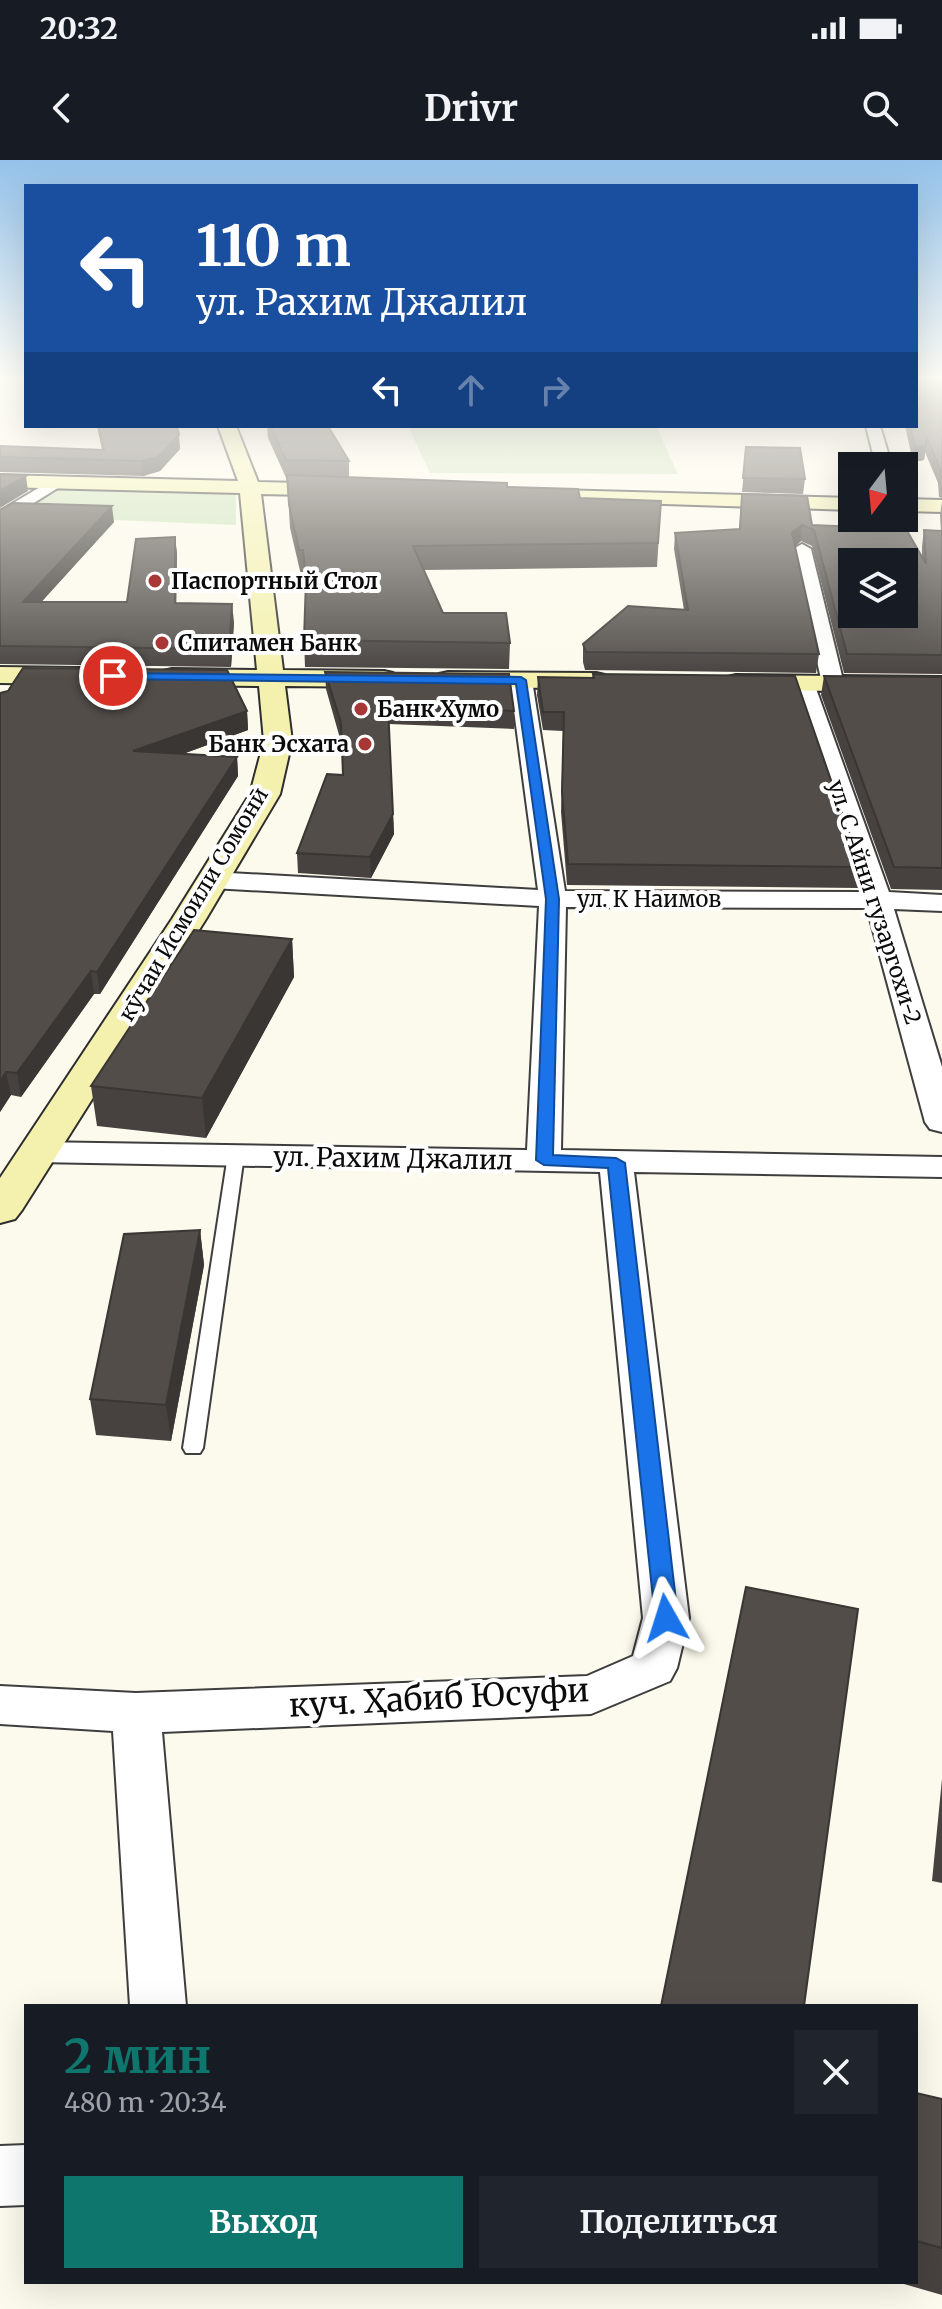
<!DOCTYPE html>
<html lang="ru">
<meta charset="utf-8">
<style>
body{margin:0;font-family:Merriweather,serif;background:#20242c;color:#f1f3f6;height:100vh;display:flex;flex-direction:column;font-size:30px;white-space:nowrap}
*{box-sizing:border-box;margin:0}
p{font-size:26px;color:#9ea1a6}
.icon{flex:none;width:44px;height:44px;fill:none;stroke:currentColor;stroke-width:2;stroke-linecap:round;stroke-linejoin:round}
.map{position:relative;flex:1;overflow:hidden}
.panel{position:absolute;left:24px;top:1844px;width:894px;height:280px;display:flex;flex-direction:column;background:#171b24;border-radius:0px;box-shadow:0 8px 32px #0002}
.panel>*{flex:none}
.guide{position:absolute;left:24px;top:24px;width:894px;height:244px;border-radius:0px;box-shadow:0 8px 32px #0002;background:#1a4fa0;color:#fff;overflow:hidden}
.needle{width:52px;rotate:196deg}
.buttons{position:absolute;left:838px;top:292px;display:grid;gap:16px}
.buttons a{display:grid;place-items:center;width:80px;height:80px;border-radius:0px;background:#171b24;box-shadow:0 8px 32px #0002;font-size:40px}
.pin{position:absolute;display:grid;place-items:center;width:68px;height:68px;color:#fff;margin:-34px;border:4px solid #fff;border-radius:50%;box-shadow:0 2px 8px #0007}
.me{position:absolute;width:88px;margin:-44px;rotate:354deg;stroke-linejoin:round;filter:drop-shadow(0 0 6px #0008)}
.turn{display:flex;align-items:center;gap:28px;height:168px;padding:0 40px;font-size:36px}
.turn .icon{width:104px;height:104px;stroke-width:2.5}
.turn b{display:block;font-size:56px;line-height:68px}
.lanes{display:flex;align-items:center;height:76px;padding:0 40px;background:#0003;justify-content:center;gap:40px;direction:ltr}
.lanes .off{opacity:.35}
.round{display:grid;place-items:center;flex:none;width:84px;height:84px;border-radius:0px;background:#20242c}
.summary{display:flex;align-items:center;justify-content:space-between;height:136px;padding:0 40px}
h1{font-size:48px;font-weight:700;line-height:60px;color:#0f766e}
.cta{display:flex;gap:16px;margin-top:auto;padding:16px 40px}
.cta a{flex:1;height:92px;border-radius:0px;background:#0f766e;color:#fff;font-size:32px;font-weight:700;line-height:92px;text-align:center}
.cta a+a{background:#20242c;color:#f1f3f6}
.status{display:flex;justify-content:space-between;align-items:center;height:56px;padding:0 40px;background:#171b24;direction:ltr}
.status svg{height:22px;fill:currentColor}
header{display:flex;justify-content:space-between;align-items:center;height:104px;padding:0 40px;background:#171b24;font-size:36px;font-weight:700}
.map>svg:first-child{display:block}
.green{fill:#cde2ba}
.lines{fill:none;stroke-linecap:round;stroke-linejoin:round}
.lane-casing{stroke:#3e3e3e;stroke-width:4}
.street-casing{stroke:#3e3e3e;stroke-width:4}
.secondary-casing{stroke:#2d2d2d;stroke-width:4}
.lane{fill:#fff;fill-rule:evenodd}
.street{fill:#fff;fill-rule:evenodd}
.secondary{fill:#f4f1af;fill-rule:evenodd}
.wall{fill:#47423f}
.shaded-wall{fill:#393633}
.building{fill:#524d49;stroke:#393633;stroke-width:2;fill-rule:evenodd}
.route{fill:#1a73e8;stroke:#114b97;stroke-width:2}
.poi-dot{fill:#a93736;stroke:#fff;stroke-width:3}
.labels{text-anchor:middle;dominant-baseline:central;stroke-width:8;stroke-linejoin:round;paint-order:stroke}
.far-poi-label{font-size:22px;font-weight:bold;fill:#0b0b0b;stroke:#fff;text-anchor:start}
.far-street-label{font-size:22px;fill:#0b0b0b;stroke:#fff}
.street-label{font-size:26px;fill:#0b0b0b;stroke:#fff}
.near-street-label{font-size:32px;fill:#0b0b0b;stroke:#fff}
</style>
<div class="status"><b>20:32</b><svg viewBox="0 0 49 12"><path d="M0 12V9h3v3zM5 12V6h3v6zM10 12V3h3v9zM15 12V0h3v12zM26 1h20v11H26zM47 4h2v5h-2z"/></svg></div>
<header><svg class="icon" aria-label="back" viewBox="0 0 24 24"><path d="M15 5l-7 7 7 7"/></svg>Drivr<svg class="icon" aria-label="search" viewBox="0 0 24 24"><circle cx="10" cy="10" r="6"/><path d="M15 15l6 6"/></svg></header>
<div class="map">
<svg width="942" height="2149" viewBox="0 0 942 2149">
<rect width="100%" height="100%" fill="#fcfaec"/>
<!-- green -->
<path class="green" d="M408,266H656L678,314L430,313Z
M59,327L236,332V365L18,356Z"/>
<g class="lines">
<defs>
<path id="lane" d="M236,990L244,995L203,1288L200,1293H186L183,1288L228,995Z"/>
<path id="street" d="M866,266H880L892,306H876Z
M55,318L61,320L63,323L61,326L0,364V351Z
M802,384L811,389L844,524L833,530L822,524L793,389Z
M521,514L532,520L565,731L862,732L792,523L803,517L814,523L889,732L942,735V751L894,749L942,907V972L930,969L925,962L867,748L566,747L561,990L942,997V1017L634,1012L689,1458L677,1508L670,1521L591,1554L162,1572L186,1846H130L113,1571L0,1564V1526L136,1533L587,1516L633,1496L643,1458L600,1012L36,1002L24,999L19,992L24,985L36,982L527,990L539,746L212,728L203,726L199,720L203,714L212,712L538,730L510,520Z
M26,1985V2045L0,2046V1986Z"/>
<path id="secondary" d="M218,266H236L258,322L346,324L356,330L346,336L261,334L283,510L384,511L393,513L397,519L393,525L384,527L285,526L292,581L280,634L206,759L22,1050L15,1059L0,1063V1018L172,759L250,634L264,581L259,526L172,525L163,523L159,517L163,511L172,509L257,510L240,333L0,327V315L238,321Z
M519,329L852,338V350L512,339L509,335L512,331Z
M904,339L942,340V352L904,351Z
M0,507L80,508L89,510L93,516L89,522L80,524L0,523Z
M448,512L596,513L605,515L609,521L605,527L596,529L439,526L435,520L439,514Z
M736,515L942,517V533L727,529L723,523L727,517Z"/>
</defs>
<!-- lane casing -->
<use href="#lane" class="lane-casing"/>
<!-- street casing -->
<use href="#street" class="street-casing"/>
<!-- secondary casing -->
<use href="#secondary" class="secondary-casing"/>
<!-- lane -->
<use href="#lane" class="lane"/>
<!-- street -->
<use href="#street" class="street"/>
<!-- secondary -->
<use href="#secondary" class="secondary"/>
</g>
<!-- wall -->
<path class="wall" d="M916,217H942V338L939,337L938,323L925,292L924,300L913,302L905,266H916Z
M97,266H177L180,289L160,311L143,316L0,312V286L102,290Z
M267,266H328L349,301V317L507,327L580,338L661,341L657,407L423,410L443,453L510,483L509,509L305,507L304,480L306,430L304,415H301L290,368L287,320L268,278Z
M746,287L805,319L803,334L742,332Z
M742,334L812,365L922,397V386L924,370L941,371L940,355L942,342V514L844,513L812,386L801,381L795,386L819,494L816,513L585,510L583,502V484L684,450L674,389L675,373L739,369Z
M0,350L114,362L41,442H127L175,377L177,394L176,444L234,462L231,507L0,504Z
M325,512L514,551V569L389,564L394,674L371,718L298,713L297,693L343,615L341,582L326,529Z
M593,514L861,707L858,728L567,725L561,652L563,571L543,570L537,535L538,517L592,518Z
M824,516L942,517V730L891,729L821,535Z
M0,533L247,551L248,570L183,594L237,597L238,616L100,834H94L21,937L11,935L0,952Z
M292,779L294,817L206,978L97,966L91,926Z
M200,1070L204,1105L171,1281L96,1275L90,1239Z
M942,1619V1723L932,1721Z
M916,1933L942,1939V2135L897,2122H916Z"/>
<!-- shaded-wall -->
<path class="shaded-wall" d="M179,275L180,289L160,311L143,316L141,301Z
M926,286L924,300L913,302L915,287Z
M26,316L28,331L0,348V331Z
M112,346L114,362L26,459L23,442Z
M802,365L801,381L790,390L792,373Z
M175,377L177,394L176,461L175,443Z
M232,444L234,462L231,507L229,489Z
M247,551L248,570L136,611L133,591Z
M237,597L238,616L100,834L97,812Z
M393,654L394,674L371,718L370,697Z
M292,779L294,817L206,978L202,938Z
M91,811L94,834L21,937L17,913Z
M6,912L11,935L0,952V922Z
M200,1070L204,1105L171,1281L166,1245Z"/>
<!-- building -->
<path class="building" d="M916,217L918,221L942,220V322L940,308L926,276V286L915,287L910,266H916Z
M98,266H177L179,275L158,297L141,301L0,297V286L104,290Z
M270,266H328L349,301L286,300Z
M746,287L800,288L805,319L743,318Z
M0,314L26,316L0,331Z
M287,315L507,323V327L578,329L580,338L661,341L658,383L413,386L443,453H506L510,483L304,480L306,419L303,390H299L289,344Z
M742,334L807,336L812,365L906,369L926,404L924,370L942,371V495L847,494L814,370L802,365L792,373L819,494L586,492L583,484L628,446L688,450L675,373L740,369ZM852,402H904V454H852Z
M13,343L112,346L23,442H127L136,379L175,377V443L232,444L229,489L0,486V350Z
M23,508L227,510L247,551L133,591L237,597L97,812L91,811L17,913L6,912L0,922V533L8,531Z
M325,512L509,514L514,551L388,546L393,654L370,697L297,693L327,614L343,615L341,563Z
M593,514L795,516L861,707L568,704L562,632L564,552H543L538,517L594,518Z
M824,516L942,517V708L894,707Z
M194,770L292,779L202,938L91,926Z
M200,1070L166,1245L90,1239L124,1074Z
M746,1427L858,1449L804,1846H661Z
M916,1933L942,1939V2088L916,2081Z"/>
<!-- sky -->
<linearGradient id="sky" x2="0" y2="1"><stop stop-color="#94c2ea"/><stop offset="0.42" stop-color="#fefdf6"/><stop offset="1" stop-color="#fefdf6" stop-opacity="0"/></linearGradient>
<rect width="942" height="518" fill="url(#sky)"/>
<!-- route -->
<path class="route" d="M113,513L521,517L526,520L559,739L553,995L616,998L625,1003L678,1458L674,1464L666,1467L658,1464L655,1458L608,1008L544,1005L536,1000L546,739L516,524L109,519L108,516Z"/>
<!-- markers -->
<g class="poi-dot">
<circle cx="155" cy="421" r="8"/>
<circle cx="162" cy="483" r="8"/>
<circle cx="361" cy="549" r="8"/>
<circle cx="365" cy="584" r="8"/>
</g>
<g class="labels">
<!-- far-poi labels -->
<g class="far-poi-label">
<text x="171" y="421">Паспортный Стол</text>
<text x="178" y="483">Спитамен Банк</text>
<text x="377" y="549">Банк Хумо</text>
<text x="349" y="584" text-anchor="end">Банк Эсхата</text>
</g>
<!-- far-street labels -->
<g class="far-street-label">
<text x="649" y="739">ул. К Наимов</text>
<text transform="translate(875 742) rotate(72)">ул. С Айни гузаргохи-2</text>
<text transform="translate(193 744) rotate(-59)">кӯчаи Исмоили Сомонӣ</text>
</g>
<!-- street labels -->
<g class="street-label">
<text transform="translate(393 998) rotate(1)">ул. Рахим Джалил</text>
</g>
<!-- near-street labels -->
<g class="near-street-label">
<text transform="translate(439 1538) rotate(-3)">куч. Ҳабиб Юсуфи</text>
</g>
</g>
</svg>
<div class="buttons">
<a><svg class="needle" viewBox="-14 -14 28 28"><path d="M0-13l5 13h-10z" fill="#e53935"/><path d="M0 13l5-13h-10z" fill="#9ea1a6"/></svg></a>
<a><svg class="icon" aria-label="layers" viewBox="0 0 24 24"><path d="M12 4l9 5-9 5-9-5zM3 14l9 5 9-5"/></svg></a>
</div>
<div class="pin" style="left:113px;top:516px;background:#d93025"><svg class="icon" aria-label="arrive" viewBox="0 0 24 24"><path d="M6 21V4h12l-3 4 3 4H6"/></svg></div>
<svg class="me" style="left:666px;top:1458px" viewBox="-20 -20 40 40"><path d="M0-17L14 15 0 8-14 15z" fill="#1a73e8" stroke="#fff" stroke-width="4"/></svg>
<div class="guide">
<div class="turn"><svg class="icon" aria-label="left" viewBox="0 0 24 24"><path d="M17 20v-9H6M10 6l-5 5 5 5"/></svg><div><b>110 m</b>ул. Рахим Джалил</div></div>
<div class="lanes"><svg class="icon" aria-label="left" viewBox="0 0 24 24"><path d="M17 20v-9H6M10 6l-5 5 5 5"/></svg><svg class="icon off" aria-label="ahead" viewBox="0 0 24 24"><path d="M12 20V5M6 11l6-6 6 6"/></svg><svg class="icon off" aria-label="right" viewBox="0 0 24 24"><path d="M7 20v-9h11M14 6l5 5-5 5"/></svg></div>
</div>
<section class="panel">
<div class="summary"><div><h1>2 мин</h1><p>480 m · 20:34</p></div><a class="round"><svg class="icon" aria-label="close" viewBox="0 0 24 24"><path d="M6 6l12 12M18 6L6 18"/></svg></a></div>
<div class="cta"><a>Выход</a><a>Поделиться</a></div>
</section>
</div>
